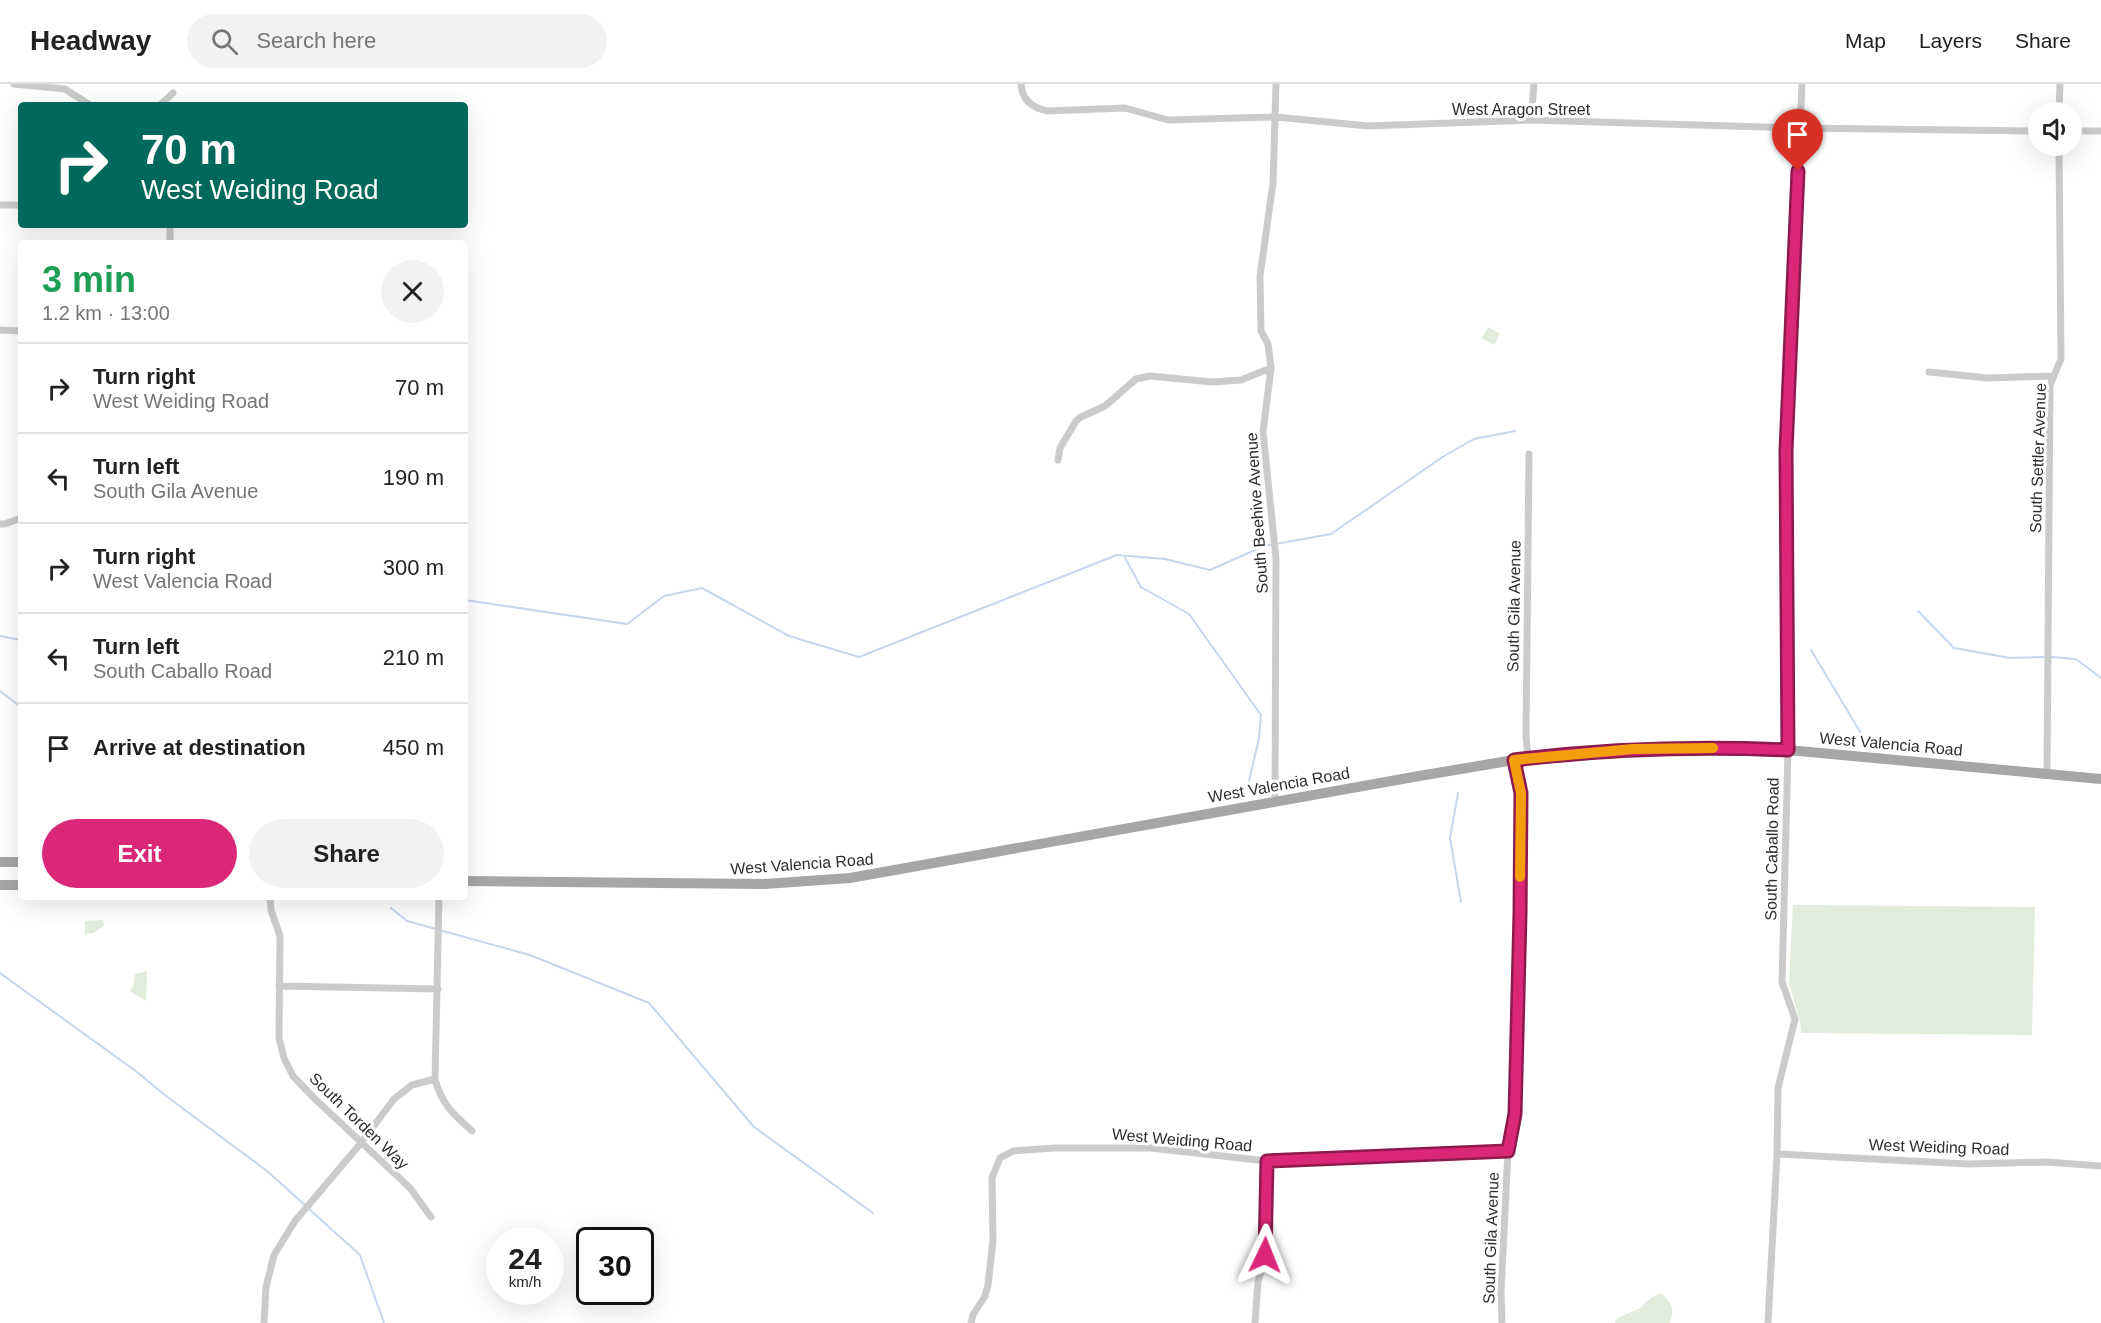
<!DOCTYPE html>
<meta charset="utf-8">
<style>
body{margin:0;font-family:Helvetica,sans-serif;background:#f2f2f2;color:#222;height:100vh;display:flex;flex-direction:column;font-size:22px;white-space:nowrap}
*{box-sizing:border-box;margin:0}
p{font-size:20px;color:#767676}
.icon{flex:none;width:33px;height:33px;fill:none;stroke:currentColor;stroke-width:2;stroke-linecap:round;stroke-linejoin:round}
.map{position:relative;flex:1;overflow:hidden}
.drawer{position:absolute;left:18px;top:156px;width:450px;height:660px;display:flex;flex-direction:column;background:#fff;border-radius:6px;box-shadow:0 6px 24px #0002}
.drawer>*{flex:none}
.guide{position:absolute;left:18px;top:18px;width:450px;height:126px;border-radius:6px;box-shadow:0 6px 24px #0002;background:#00695c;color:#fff;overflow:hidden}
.controls{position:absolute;left:2028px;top:18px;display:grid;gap:12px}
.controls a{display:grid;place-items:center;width:54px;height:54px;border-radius:50%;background:#fff;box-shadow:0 6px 24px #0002;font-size:30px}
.speed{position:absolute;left:486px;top:1143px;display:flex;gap:12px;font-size:30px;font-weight:700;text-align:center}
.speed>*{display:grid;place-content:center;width:78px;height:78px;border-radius:50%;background:#fff;box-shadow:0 6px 24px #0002;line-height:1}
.speed small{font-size:15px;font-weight:400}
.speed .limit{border:3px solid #111;border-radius:9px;background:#fff;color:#111}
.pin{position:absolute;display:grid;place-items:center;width:51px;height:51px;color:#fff;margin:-62px -26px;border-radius:50% 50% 50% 0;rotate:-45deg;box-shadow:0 0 6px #0007}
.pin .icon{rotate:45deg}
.me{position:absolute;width:66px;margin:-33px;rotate:2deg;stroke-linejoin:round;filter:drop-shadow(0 0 4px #0008)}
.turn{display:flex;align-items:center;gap:21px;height:126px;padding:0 24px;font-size:27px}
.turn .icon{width:78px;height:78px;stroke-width:2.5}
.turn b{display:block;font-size:42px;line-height:51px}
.round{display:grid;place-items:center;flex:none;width:63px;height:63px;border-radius:32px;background:#f2f2f2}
.head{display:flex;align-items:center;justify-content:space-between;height:102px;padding:0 24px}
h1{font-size:36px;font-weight:800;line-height:45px;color:#1e9e55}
.button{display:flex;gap:12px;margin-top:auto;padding:12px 24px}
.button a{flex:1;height:69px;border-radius:36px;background:#db2777;color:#fff;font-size:24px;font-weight:800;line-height:69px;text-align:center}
.button a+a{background:#f2f2f2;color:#222}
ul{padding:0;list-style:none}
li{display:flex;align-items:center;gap:18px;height:90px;padding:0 24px;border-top:2px solid #e0e0e0}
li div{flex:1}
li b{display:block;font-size:22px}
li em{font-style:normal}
header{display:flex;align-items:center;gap:36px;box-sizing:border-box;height:84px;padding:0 30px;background:#fff;border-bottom:2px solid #e0e0e0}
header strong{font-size:28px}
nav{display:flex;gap:33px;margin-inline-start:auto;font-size:21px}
.search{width:420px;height:54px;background:#f2f2f2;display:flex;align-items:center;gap:15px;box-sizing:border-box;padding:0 21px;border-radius:33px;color:#767676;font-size:22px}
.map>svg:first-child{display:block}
.green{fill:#e1ecdb}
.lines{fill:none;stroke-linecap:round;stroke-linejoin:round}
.stream{stroke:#c6d6ed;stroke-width:2}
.street{stroke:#cbcbcb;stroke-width:7}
.primary{stroke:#a6a6a6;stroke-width:10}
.route-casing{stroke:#8e194d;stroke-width:15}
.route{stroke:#db2777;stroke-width:10}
.slow{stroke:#f59e0b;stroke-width:10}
.labels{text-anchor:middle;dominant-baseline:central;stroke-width:6;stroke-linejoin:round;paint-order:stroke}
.street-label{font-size:16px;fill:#2e2e2e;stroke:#fff}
</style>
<header>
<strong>Headway</strong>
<div class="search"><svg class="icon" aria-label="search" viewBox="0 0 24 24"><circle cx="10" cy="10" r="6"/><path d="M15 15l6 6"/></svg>Search here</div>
<nav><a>Map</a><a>Layers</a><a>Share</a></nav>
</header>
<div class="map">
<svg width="2101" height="1239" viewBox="0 0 2101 1239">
<rect width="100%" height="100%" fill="#fff"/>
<!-- green -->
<path class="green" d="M1488,243L1500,250L1494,261L1482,254Z
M1793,821L2035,823L2032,951L1801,949L1800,937L1789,899Z
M103,836L104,842L93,849L85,850V837Z
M147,887L146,917L130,907L134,900L135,890Z
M1661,1209C1672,1220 1675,1224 1670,1239H1615L1617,1234L1639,1225L1651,1214Z"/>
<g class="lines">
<!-- stream -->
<path class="stream" d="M1124,472L1141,503L1189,530L1261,631L1259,654L1249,697
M465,516L627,540L664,512L702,504L789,552L859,573L1117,471L1165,475L1210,486L1264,462L1331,450L1444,372L1474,355L1515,347
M1918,527L1954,564L2010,574L2045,573
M0,552L21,556
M1811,566L1862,651
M2051,573L2076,575L2101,594
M0,607L21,623
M1458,709L1450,754L1461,818
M391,824L407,837L530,871L649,919L754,1043L873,1129
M0,889L137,988L166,1012L267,1087L305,1121
M309,1125L360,1171L384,1239"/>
<!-- street -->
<path class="street" d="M14,0L65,5L90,21
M1021,0C1022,16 1032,24 1048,27L1125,24L1168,36L1276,33L1368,42L1531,36L1800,44L2038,47
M160,21L173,9
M2059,28L2060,0
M1531,36L1534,0
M2072,47H2101
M0,121H21
M170,159V141
M0,246L21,247
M1929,288L1988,294L2054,292
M1058,376L1060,364L1076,337L1081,333L1105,322L1136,295L1150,292L1212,298L1241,296L1271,284
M0,440H5L21,434
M1528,674L1526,652L1529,370
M2047,690L2050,301L2061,275L2059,62
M1275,716L1276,475L1263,348L1271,284L1268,260L1261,247L1260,192L1273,99L1276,0
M270,813L271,826L280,852L279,954L284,974L293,992L314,1014L410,1104L431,1133
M439,813L435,995C442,1021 453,1030 472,1047
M279,902L438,905
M1777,1070L1968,1080L2047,1078L2101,1082
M264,1239L266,1203L274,1171L295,1137L361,1059L394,1015L412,1001L435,995
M971,1239L973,1231L985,1212L988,1201L993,1156L992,1094L1000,1074L1013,1067L1054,1064H1151L1267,1077L1508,1067
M1255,1239L1258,1198L1265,1171L1267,1077
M1502,1239L1501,1208L1508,1067L1515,1030L1521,709L1514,676
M1768,1239L1777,1070L1778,1004L1795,935L1782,898L1788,666L1786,367L1802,0"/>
<!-- primary -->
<path class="primary" d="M0,778H21
M465,797L765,800L850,794L1419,692L1514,676L1583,669L1677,664L1788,666L2101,695
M0,801H21"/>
</g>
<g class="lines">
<defs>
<path id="route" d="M1265,1171L1267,1077L1508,1067L1515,1030L1520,830L1521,709L1514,676C1605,665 1696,662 1788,666L1786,367L1798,87"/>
</defs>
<!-- route casing -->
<use href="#route" class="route-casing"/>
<!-- route -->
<use href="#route" class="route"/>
<!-- slow -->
<path class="slow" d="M1520,793L1521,709L1514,676L1633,665L1713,664"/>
</g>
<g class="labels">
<!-- street labels -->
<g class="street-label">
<text x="1521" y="25">West Aragon Street</text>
<text transform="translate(2038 374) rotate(-88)">South Settler Avenue</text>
<text transform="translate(1257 429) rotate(-94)">South Beehive Avenue</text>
<text transform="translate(1514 522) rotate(-89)">South Gila Avenue</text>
<text transform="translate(1891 660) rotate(5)">West Valencia Road</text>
<text transform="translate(1279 701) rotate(-10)">West Valencia Road</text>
<text transform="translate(1772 765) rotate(-89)">South Caballo Road</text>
<text transform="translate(802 780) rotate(-4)">West Valencia Road</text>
<text transform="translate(359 1037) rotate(44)">South Torden Way</text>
<text transform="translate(1182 1056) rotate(5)">West Weiding Road</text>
<text transform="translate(1939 1063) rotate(2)">West Weiding Road</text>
<text transform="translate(1491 1154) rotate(-88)">South Gila Avenue</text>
</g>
</g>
</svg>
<div class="controls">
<a><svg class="icon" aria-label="sound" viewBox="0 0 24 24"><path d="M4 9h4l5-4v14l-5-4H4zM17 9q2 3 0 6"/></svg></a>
</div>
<div class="speed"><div>24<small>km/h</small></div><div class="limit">30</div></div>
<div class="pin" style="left:1798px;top:87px;background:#d93025"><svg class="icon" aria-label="arrive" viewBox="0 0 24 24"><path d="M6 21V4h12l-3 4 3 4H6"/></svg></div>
<svg class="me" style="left:1265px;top:1171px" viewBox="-20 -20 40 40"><path d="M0-17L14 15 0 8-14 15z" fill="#db2777" stroke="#fff" stroke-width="4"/></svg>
<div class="guide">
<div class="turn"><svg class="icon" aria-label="right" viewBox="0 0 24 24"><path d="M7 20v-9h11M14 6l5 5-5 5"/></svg><div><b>70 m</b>West Weiding Road</div></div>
</div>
<section class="drawer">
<div class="head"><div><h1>3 min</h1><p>1.2 km · 13:00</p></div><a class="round"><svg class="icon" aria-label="close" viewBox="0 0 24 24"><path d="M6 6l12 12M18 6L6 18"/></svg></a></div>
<ul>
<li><svg class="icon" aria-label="right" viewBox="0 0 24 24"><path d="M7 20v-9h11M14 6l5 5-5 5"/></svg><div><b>Turn right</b><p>West Weiding Road</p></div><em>70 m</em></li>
<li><svg class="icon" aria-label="left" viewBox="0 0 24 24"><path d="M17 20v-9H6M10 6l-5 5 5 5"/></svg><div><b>Turn left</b><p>South Gila Avenue</p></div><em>190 m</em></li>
<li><svg class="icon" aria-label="right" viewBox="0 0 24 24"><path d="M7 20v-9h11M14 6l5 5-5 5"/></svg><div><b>Turn right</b><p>West Valencia Road</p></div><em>300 m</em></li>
<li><svg class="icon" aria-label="left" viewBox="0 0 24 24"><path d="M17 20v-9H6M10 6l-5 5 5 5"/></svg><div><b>Turn left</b><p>South Caballo Road</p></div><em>210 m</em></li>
<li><svg class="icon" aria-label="arrive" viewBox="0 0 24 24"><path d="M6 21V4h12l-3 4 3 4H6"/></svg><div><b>Arrive at destination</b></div><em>450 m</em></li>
</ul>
<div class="button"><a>Exit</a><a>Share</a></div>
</section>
</div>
